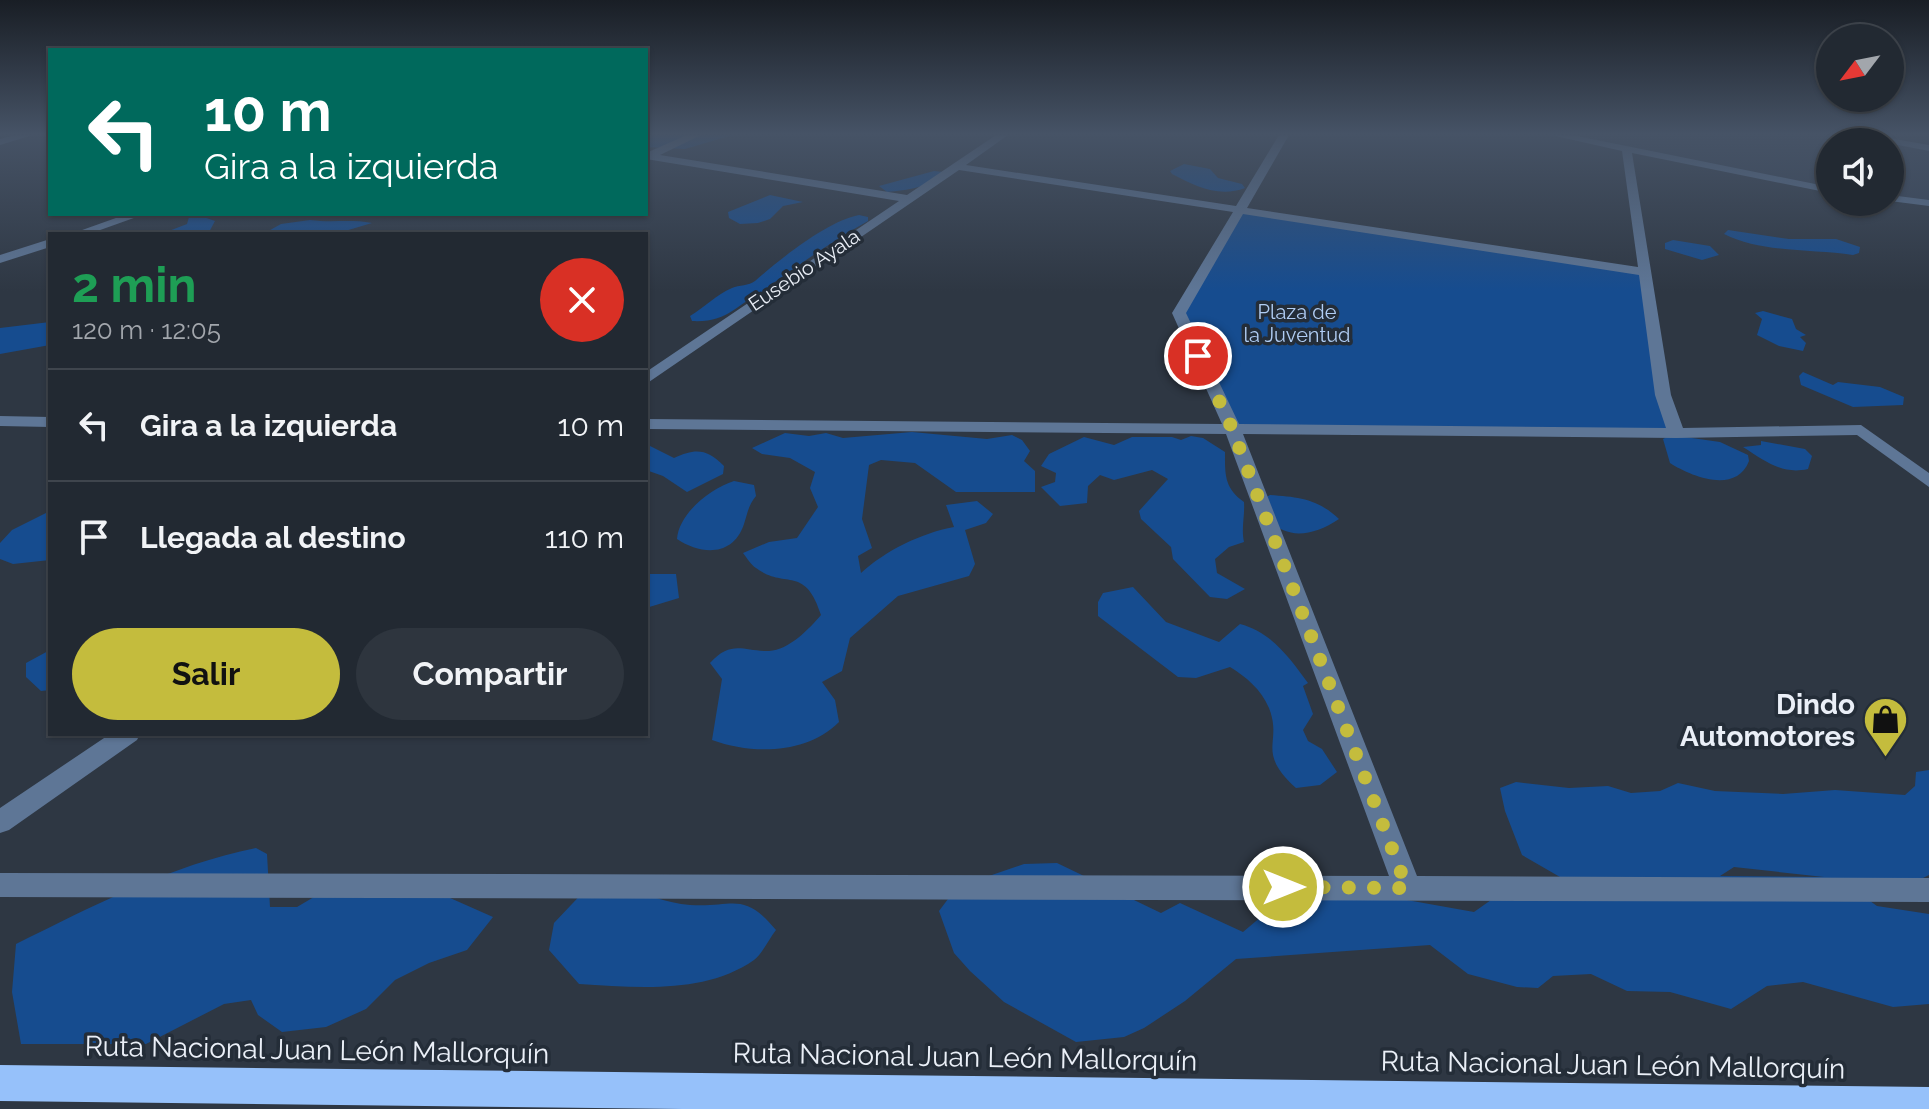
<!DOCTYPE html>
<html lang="es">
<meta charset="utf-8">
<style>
body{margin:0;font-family:Raleway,sans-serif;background:#2e353e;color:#f1f3f6;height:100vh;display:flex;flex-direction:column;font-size:30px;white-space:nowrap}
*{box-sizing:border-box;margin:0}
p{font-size:26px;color:#a2a6ac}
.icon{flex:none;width:44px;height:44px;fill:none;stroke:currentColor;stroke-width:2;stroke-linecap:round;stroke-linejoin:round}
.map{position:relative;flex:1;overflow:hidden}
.panel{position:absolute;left:48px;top:232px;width:600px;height:504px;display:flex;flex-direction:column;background:#222932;border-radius:0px;box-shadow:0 2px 6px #0004,0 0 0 2px #3f454d}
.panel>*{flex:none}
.guide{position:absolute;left:48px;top:48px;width:600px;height:168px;border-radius:0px;box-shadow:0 2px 6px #0004,0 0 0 2px #3f454d;background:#00695c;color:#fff;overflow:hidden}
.needle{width:52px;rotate:238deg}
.tools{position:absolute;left:1816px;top:24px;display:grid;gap:16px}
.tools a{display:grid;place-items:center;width:88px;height:88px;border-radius:50%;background:#222932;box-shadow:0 2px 6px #0004,0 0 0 2px #3f454d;font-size:40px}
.pin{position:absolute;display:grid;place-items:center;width:68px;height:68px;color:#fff;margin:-34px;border:4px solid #fff;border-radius:50%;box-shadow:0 2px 8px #0007}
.me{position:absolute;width:88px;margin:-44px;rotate:90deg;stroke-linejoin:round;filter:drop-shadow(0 0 6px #0008)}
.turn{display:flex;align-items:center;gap:28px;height:168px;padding:0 24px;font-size:36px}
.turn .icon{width:104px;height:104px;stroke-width:2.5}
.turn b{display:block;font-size:56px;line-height:68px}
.round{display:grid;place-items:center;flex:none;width:84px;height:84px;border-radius:42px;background:#2e353e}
.overview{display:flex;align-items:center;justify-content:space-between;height:136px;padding:0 24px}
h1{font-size:48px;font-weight:700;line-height:60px;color:#1e9e55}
.button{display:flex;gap:16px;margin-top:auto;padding:16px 24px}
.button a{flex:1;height:92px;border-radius:48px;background:#c4bc3d;color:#111;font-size:32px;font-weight:700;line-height:92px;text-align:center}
.button a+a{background:#2e353e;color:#f1f3f6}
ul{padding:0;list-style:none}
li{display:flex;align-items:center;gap:24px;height:112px;padding:0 24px;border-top:2px solid #3f454d}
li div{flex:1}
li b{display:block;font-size:30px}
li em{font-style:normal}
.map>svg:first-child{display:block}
.built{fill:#344052}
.green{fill:#164c8f;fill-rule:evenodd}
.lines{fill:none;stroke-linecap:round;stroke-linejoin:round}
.minor{fill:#5e7696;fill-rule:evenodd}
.trunk{fill:#96c1fa;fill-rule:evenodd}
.route{stroke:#c4bc3d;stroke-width:14;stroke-dasharray:0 25.2}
.labels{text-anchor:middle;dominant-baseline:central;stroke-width:7;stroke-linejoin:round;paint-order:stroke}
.far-street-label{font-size:20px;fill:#eaeff7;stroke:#242d38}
.far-park-label{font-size:20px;fill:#b0cdf4;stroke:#242d38}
.near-poi-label{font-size:28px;font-weight:bold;fill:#eaeff7;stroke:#242d38;text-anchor:end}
.near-street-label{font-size:28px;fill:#eaeff7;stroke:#242d38}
</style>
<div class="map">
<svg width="1929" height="1109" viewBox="0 0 1929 1109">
<rect width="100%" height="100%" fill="#2e3743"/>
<!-- built -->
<path class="built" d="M1570,135H1852L1929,148V203L1890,198V142H1830V190Z"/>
<!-- green -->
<path class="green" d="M646,135H733L685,149L646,147Z
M1184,164L1210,169L1218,178L1242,184L1245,188C1219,198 1195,186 1172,174L1170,171Z
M934,171L943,172C930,188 907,190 887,192L879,186Z
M770,195L803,202L783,206L770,219L758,223L740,224L729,218L728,212Z
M1240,210L1645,272L1676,433L1231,426L1179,313Z
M859,215L868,217V221C833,241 804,261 772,284L770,289C737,301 731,323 692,321L690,316C705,307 716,295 732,288C739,285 749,286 755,281C779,260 827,221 859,215Z
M201,216L215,221L208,234H161L187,224L189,217Z
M310,220C331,223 351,219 372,223L335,234H263L281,224Z
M1728,230L1789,239H1836L1860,247L1859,253L1853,255C1812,249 1762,253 1724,234Z
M1673,240L1710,246L1719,255L1702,260L1665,249V243Z
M1763,311L1792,319L1796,329L1806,335L1800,337L1806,343L1803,351L1779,346L1757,335L1762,319L1755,313Z
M50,322V345L0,354V328Z
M1803,372L1833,385L1838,382L1880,387L1904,397L1903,405L1853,407L1801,385L1799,376Z
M912,432L987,439L1012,435L1022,440L1030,451L1024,461L1035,471V492H956L915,463L881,460L869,465L862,519L872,548L858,556L861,573C885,551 921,533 954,527L946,505L977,501L993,514L986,523L965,530L975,564L969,576L898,596L850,638L842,671L822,682L835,700L839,722C807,754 753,755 712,740L722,679L710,663C732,639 744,652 769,651C789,650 809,629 821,615C805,564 785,590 756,568C751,565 747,558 743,553L769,542L797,538L818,507L810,488L815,472L790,458L762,454L752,448L785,433L809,436L826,433L843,438Z
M1671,435L1720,442L1748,455L1749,461C1736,495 1690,476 1670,463L1663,439Z
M1191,436L1203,438L1225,452C1225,474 1224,488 1244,502C1245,516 1241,528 1244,542L1229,547L1215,559L1217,573L1245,589L1227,599L1210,597L1173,559L1171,547L1141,519L1139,511L1168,479L1152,470L1114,480L1100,475L1088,486L1087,503L1060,506L1041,487L1055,482L1056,473L1041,466L1049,454L1084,437L1114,445L1132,437H1172L1181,440Z
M1761,441L1805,449L1812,456L1808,469C1782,475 1765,461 1743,447L1761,445Z
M646,444L674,458C696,448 707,449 724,466L723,474L687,492L663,476L646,470Z
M734,481L754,485L756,496C748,506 748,512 744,524C733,557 701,555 677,539C679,513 711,488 734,481Z
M1270,495C1299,497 1318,499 1339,519C1306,541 1274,540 1258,501Z
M50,511V560L13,564L0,559V543L12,530Z
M646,574H676L679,598L646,608Z
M1133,587L1166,622L1219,642L1240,624C1271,632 1289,657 1308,683L1303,686L1313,714L1303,730L1308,741L1322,749L1337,772L1320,785L1296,788C1255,751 1283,743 1269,708C1261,689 1246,677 1230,667L1196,678L1178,677L1098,616V602L1103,593Z
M50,650V690L41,691L26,677V663Z
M1929,770V875L1919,880L1838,878L1877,906L1929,914V1004L1893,1007L1803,982L1767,986L1731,1009L1670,992L1627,991L1591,974L1553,976L1538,988L1517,987L1468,974L1430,945L1236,959L1185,1001L1144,1028L1124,1037L1076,1042L1004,1002L970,971L954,953L939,911L957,887L1024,864L1057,863L1161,913L1180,903L1243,932L1262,916L1336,876L1390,897L1474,912L1508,888L1560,877L1522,855L1505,811L1500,788L1516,782L1569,788L1608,786L1631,793L1660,791L1678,783L1715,791L1783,794L1835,790L1905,795L1915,786L1916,772ZM1734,867L1824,877L1720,876Z
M256,848L267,854L270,907H297L319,894L423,886L493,917L467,950L429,963L395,980L366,1009L326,1027L282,1032L258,1015L251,1000L224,1004L146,1044H21L12,992L16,944C93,906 171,865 256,848Z
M623,885C645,894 666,903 690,905C733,908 743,890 776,930C769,939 762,954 754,960C704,995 635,987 579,984L549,950L554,923L589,886Z"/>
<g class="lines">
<!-- minor -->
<path class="minor" d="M15,135H33L0,145V139Z
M687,135H701L660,155L907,195L996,135H1008L966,165L1236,206L1279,135H1289L1247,208L1638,267L1622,151L1551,135H1572L1830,187V193L1632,153L1671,395L1683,428L1861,425L1929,473V487L1857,435L1676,438L1243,434L1417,876L1929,878V902L0,897V873L1389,876L1226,434L646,429V419L1222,424L1172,313L1233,212L959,170L646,384V372L899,201L646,159V153ZM1243,214L1639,275L1655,395L1666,428L1239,424L1186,313Z
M1847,135H1871L1929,145V151Z
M1890,195L1929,200V206L1890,201Z
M127,214H145L89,234H71Z
M50,239V247L0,263V255Z
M0,416L50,417V427L0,426Z
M110,734H140L137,740L9,830L0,833V808Z"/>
<!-- trunk -->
<path class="trunk" d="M0,1065L1929,1087V1109H682L0,1101Z"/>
</g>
<!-- sky -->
<linearGradient id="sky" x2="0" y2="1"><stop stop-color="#191e25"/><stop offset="0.46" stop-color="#465366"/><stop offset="1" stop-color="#465366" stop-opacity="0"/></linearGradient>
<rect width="1929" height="291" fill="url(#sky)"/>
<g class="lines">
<!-- route -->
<path class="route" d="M1198,356L1231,426L1407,888L1283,887"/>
</g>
<!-- icons -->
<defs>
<symbol id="shop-pin" viewBox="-11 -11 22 30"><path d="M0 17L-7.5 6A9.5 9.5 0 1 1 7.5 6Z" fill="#c4bc3d" stroke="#242d38"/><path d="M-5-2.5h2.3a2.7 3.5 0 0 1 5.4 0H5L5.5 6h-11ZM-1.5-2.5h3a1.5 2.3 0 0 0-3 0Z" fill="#111"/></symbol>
</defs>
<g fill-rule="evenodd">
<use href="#shop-pin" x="1860" y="694" width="51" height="69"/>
</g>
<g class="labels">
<!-- far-street labels -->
<g class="far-street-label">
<text transform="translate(804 270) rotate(-34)">Eusebio Ayala</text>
</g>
<!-- far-park labels -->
<g class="far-park-label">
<text x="1297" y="312">Plaza de<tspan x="1297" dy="23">la Juventud</tspan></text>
</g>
<!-- near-poi labels -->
<g class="near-poi-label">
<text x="1855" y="704">Dindo<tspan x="1855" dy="32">Automotores</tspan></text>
</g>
<!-- near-street labels -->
<g class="near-street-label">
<text transform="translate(317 1050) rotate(1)">Ruta Nacional Juan León Mallorquín</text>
<text transform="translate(965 1057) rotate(1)">Ruta Nacional Juan León Mallorquín</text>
<text transform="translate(1613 1065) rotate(1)">Ruta Nacional Juan León Mallorquín</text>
</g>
</g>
</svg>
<div class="tools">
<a><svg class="needle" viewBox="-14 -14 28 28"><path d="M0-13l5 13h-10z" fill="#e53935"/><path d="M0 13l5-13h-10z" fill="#a2a6ac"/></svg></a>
<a><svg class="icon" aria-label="sound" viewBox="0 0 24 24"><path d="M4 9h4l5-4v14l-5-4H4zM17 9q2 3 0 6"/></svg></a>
</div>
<div class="pin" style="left:1198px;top:356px;background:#d93025"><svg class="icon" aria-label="arrive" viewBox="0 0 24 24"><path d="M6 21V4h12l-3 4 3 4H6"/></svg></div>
<svg class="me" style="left:1283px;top:887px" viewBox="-20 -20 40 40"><circle r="17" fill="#c4bc3d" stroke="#fff" stroke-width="3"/><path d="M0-11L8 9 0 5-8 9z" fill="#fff"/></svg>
<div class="guide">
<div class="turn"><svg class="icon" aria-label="left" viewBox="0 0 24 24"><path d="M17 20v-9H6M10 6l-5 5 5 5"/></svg><div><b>10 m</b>Gira a la izquierda</div></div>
</div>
<section class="panel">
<div class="overview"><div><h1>2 min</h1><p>120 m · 12:05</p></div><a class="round" style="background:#d93025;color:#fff"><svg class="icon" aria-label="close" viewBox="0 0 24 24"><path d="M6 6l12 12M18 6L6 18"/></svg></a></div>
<ul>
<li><svg class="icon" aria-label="left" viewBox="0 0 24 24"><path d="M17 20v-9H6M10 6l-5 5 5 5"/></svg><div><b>Gira a la izquierda</b></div><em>10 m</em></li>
<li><svg class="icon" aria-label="arrive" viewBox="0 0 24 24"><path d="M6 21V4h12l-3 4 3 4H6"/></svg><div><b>Llegada al destino</b></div><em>110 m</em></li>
</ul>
<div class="button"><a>Salir</a><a>Compartir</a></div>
</section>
</div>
